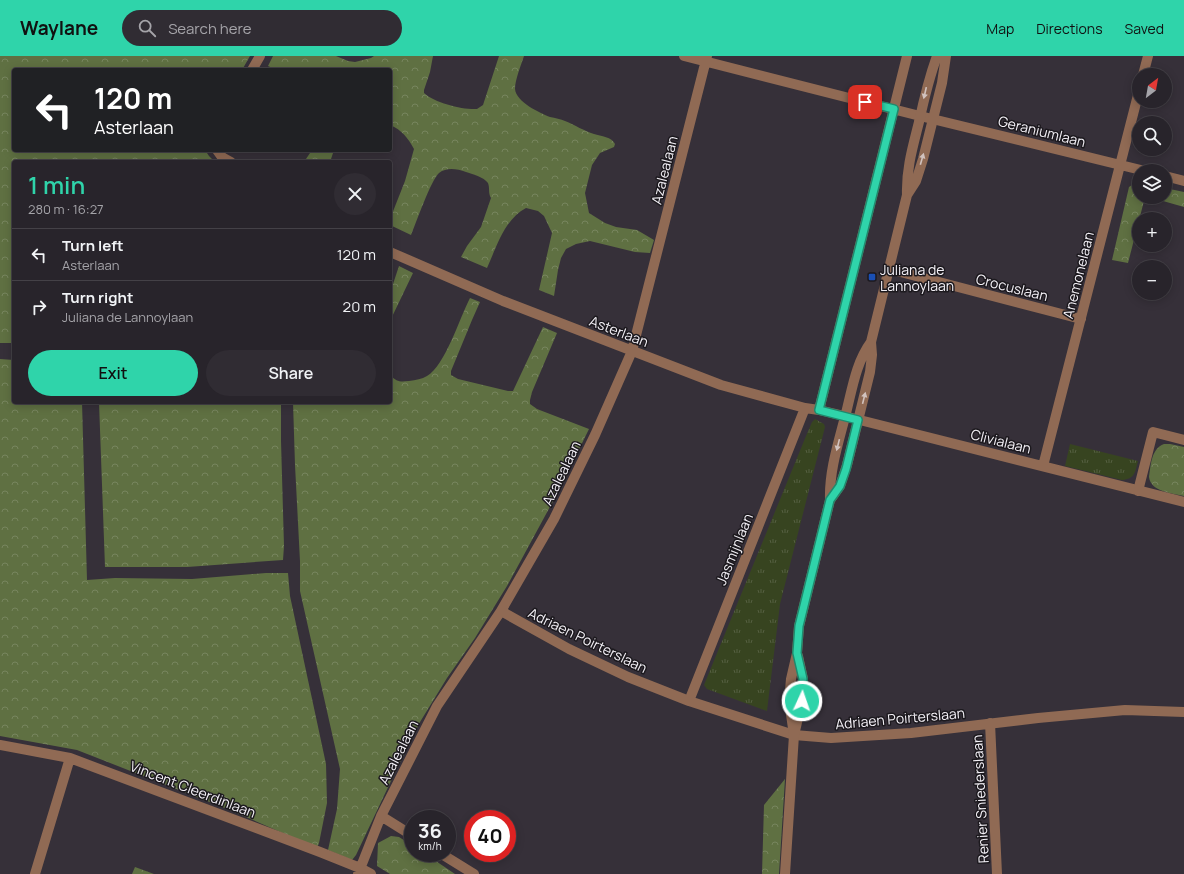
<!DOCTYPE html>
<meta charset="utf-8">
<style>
body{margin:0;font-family:Manrope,sans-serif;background:#302c33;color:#f1f3f6;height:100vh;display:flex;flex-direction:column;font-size:15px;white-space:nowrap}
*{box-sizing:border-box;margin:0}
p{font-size:13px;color:#a5a4a9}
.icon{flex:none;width:22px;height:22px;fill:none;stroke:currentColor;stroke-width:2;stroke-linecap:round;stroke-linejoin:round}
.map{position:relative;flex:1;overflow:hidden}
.side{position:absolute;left:12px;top:104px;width:380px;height:244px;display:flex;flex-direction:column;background:#28242b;border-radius:4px;box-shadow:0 2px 10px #0003,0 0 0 1px #444147}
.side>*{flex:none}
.top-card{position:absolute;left:12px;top:12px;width:380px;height:84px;border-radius:4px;box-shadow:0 2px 10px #0003,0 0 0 1px #444147;background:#202124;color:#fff;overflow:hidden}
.needle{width:26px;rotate:31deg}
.fabs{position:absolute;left:1132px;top:12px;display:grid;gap:8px}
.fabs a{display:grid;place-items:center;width:40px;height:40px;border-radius:50%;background:#28242b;box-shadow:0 2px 10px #0003,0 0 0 1px #444147;font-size:20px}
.speed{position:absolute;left:404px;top:754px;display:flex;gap:8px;font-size:20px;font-weight:700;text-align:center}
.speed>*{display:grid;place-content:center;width:52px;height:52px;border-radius:50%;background:#28242b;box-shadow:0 2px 10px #0003,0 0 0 1px #444147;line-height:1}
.speed small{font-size:10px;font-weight:400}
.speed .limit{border:6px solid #d22;background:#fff;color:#111}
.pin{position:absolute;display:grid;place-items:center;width:34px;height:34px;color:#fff;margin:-17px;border-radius:8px;box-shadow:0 2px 6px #0006}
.me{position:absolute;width:44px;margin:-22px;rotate:3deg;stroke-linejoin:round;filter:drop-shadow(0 0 3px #0008)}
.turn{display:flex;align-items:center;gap:14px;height:84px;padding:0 16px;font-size:18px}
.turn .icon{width:52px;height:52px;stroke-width:2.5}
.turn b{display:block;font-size:28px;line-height:34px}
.round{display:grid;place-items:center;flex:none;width:42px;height:42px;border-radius:21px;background:#302c33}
.headline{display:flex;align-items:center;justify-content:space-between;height:68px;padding:0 16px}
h1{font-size:24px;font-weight:600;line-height:30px;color:#2fd4aa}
.cta{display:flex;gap:8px;margin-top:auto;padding:8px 16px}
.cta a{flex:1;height:46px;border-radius:24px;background:#2fd4aa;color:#111;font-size:16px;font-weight:600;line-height:46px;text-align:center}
.cta a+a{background:#302c33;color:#f1f3f6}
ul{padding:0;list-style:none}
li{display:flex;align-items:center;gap:12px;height:52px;padding:0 16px;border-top:1px solid #444147}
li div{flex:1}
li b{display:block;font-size:15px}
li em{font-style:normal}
header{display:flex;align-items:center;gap:24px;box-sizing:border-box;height:56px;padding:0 20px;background:#2fd4aa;color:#111}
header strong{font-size:19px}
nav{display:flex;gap:22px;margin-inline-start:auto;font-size:14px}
.search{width:280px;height:36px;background:#302c33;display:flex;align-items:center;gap:10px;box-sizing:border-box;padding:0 14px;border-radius:22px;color:#a5a4a9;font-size:15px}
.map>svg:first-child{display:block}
.grass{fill:url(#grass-tufts)}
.forest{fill:url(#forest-crowns)}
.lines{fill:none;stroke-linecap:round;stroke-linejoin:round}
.minor{stroke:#906a54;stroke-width:10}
.tertiary{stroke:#906a54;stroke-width:10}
.oneway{fill:#d1c2be}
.route-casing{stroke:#1f8a6e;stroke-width:10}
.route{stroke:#2fd4aa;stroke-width:7}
.transit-dot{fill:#1a4fb4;stroke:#1c191e;stroke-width:1.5}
.labels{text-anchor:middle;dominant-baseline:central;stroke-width:3;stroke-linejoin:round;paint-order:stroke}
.street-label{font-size:14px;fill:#f4f1f7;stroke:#1c191e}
.poi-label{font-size:14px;fill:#f4f1f7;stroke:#1c191e;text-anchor:start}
</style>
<header>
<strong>Waylane</strong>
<div class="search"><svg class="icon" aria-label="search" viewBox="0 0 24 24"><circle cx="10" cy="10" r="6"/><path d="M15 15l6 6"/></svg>Search here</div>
<nav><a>Map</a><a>Directions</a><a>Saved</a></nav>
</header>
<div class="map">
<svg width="1184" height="818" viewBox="0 0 1184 818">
<defs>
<pattern id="grass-tufts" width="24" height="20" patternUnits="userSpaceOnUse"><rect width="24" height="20" fill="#374420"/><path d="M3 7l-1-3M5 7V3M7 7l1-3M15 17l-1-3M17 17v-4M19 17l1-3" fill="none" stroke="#555f41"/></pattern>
<pattern id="forest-crowns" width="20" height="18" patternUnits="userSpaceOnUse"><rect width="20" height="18" fill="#5f7042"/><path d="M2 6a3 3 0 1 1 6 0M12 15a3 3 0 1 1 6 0" fill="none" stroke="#77855e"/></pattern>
</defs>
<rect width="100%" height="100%" fill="#363039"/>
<!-- grass -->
<path class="grass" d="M815,363L824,368L825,371L780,548L767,655L707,633L704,629L806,380L812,366Z
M1070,388L1138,405C1135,416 1135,423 1122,424L1065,410Z"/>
<!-- forest -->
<path class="forest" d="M0,0H250L242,14H14V94H205L209,100L215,106H14V287H0Z
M273,0H336L348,5L355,6L371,2L374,0H433L430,16L424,34V37C435,47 463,54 477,53L483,49L499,0H524C521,9 515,24 515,33C516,46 540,57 550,61C555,62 561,63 565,65C575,69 584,75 594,78C601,80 612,81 615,88L614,91L600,97L592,109L585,137L589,157L605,167L616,171L637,174L654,184L650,197L635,196L590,185L576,188L566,193L561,202L558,214L554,240L539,234L552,177L544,160L538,155L526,152C504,164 497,190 487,212L461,201L467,190L481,171L491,142C488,137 490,132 488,127C484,121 472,118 466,116C457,113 447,111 439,117C431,124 416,167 411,179L390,169V163L405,125L414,93C408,82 402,74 390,69V14H277L268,10Z
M312,94H334L330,106H304Z
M1138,125H1139V141H1145L1128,207L1112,204L1129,131Z
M1165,132L1184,136V151L1149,141H1165Z
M399,210L413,217L390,265V237Z
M470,242L480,246L472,264L451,315V319L458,323L508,335H513L543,271L557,277L532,336L530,344V348L537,353L589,373L558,436L507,530L475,582L447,622L420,666L399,708L356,799L352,804L328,794L337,753L340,713L300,535V505L295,409L293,346H390V319C397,326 400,326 409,325C416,324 422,323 427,320C445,310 460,261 470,242Z
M0,303L14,304V346H82L87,524L115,522L192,523L266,517H288L290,540L326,708L327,747L319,787L317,792L230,754L77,694L0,680Z
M99,346H281V385L284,490L283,504L187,511H105Z
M1164,388H1170L1184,391V440C1172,437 1151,436 1149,421C1151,409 1151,393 1164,388Z
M785,723L779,818H762L764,749Z
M391,780L399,781L413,790V797H424L455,818H390L377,810L378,787Z
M135,811L154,818H132Z"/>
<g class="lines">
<!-- minor -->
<path class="minor" d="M684,0L920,60L1145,115
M252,14L260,0
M1143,19L1148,0
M217,94L222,101L231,106
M1165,120L1184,125
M390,196L503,245L721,329L805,352L819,354L836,358L1184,446
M889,213L1081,263
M819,354L907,0
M1043,410L1139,35
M1138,435L1153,376L1184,384
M501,555L569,593L628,621L689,645L794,679L831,682L911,677L1038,662L1125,654L1184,656
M689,645L805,352
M990,667L997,818
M0,689L70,702L320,796L360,812L371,818
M381,760L413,780
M440,797L474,818
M35,818L70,702
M358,818L381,760L437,650L501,555L554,463L595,379L632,295L707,0"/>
<!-- tertiary -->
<path class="tertiary" d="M907,139L916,125L923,103L942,27L946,0
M830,444L840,430L847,409L870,316L872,299L871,286L907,139C906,113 913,90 919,66C924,43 929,22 937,0
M794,679L789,645L791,623L797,597L799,570L830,444C829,416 838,388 845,361C852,335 855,308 871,286
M785,818L794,679L802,645V635L803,623L798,600"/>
</g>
<!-- one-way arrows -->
<defs><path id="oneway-solid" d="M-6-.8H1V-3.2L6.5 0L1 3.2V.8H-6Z"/></defs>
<g class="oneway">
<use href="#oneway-solid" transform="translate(925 37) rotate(103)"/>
<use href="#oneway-solid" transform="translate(922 103) rotate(-74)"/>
<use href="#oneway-solid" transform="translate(864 342) rotate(-76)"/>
<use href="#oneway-solid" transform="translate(838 389) rotate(104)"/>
</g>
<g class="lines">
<defs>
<path id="route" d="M802,645L803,623L797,597L799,570L830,444L840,430L846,413L858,364L819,354L894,53L865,46"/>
</defs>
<!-- route casing -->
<use href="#route" class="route-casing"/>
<!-- route -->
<use href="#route" class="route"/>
</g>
<!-- markers -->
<rect class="transit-dot" x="868" y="217" width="8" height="8" rx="2"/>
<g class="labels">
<!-- street labels -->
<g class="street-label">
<text transform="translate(1042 75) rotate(14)">Geraniumlaan</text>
<text transform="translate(664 114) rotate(-76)">Azalealaan</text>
<text transform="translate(1078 219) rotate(-76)">Anemonelaan</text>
<text transform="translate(1012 231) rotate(14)">Crocuslaan</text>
<text transform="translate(619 275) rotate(21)">Asterlaan</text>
<text transform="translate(1001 385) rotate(14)">Clivialaan</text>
<text transform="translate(561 417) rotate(-64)">Azalealaan</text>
<text transform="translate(734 493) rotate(-68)">Jasmijnlaan</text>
<text transform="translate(588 584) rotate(26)">Adriaen Poirterslaan</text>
<text transform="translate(900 662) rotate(-5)">Adriaen Poirterslaan</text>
<text transform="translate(398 696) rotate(-63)">Azalealaan</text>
<text transform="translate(193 733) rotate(21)">Vincent Cleerdinlaan</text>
<text transform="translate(980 743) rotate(-93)">Renier Sniederslaan</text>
</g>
<!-- poi labels -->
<g class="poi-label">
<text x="880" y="213">Juliana de<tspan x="880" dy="16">Lannoylaan</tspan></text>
</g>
</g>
</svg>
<div class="fabs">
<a><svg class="needle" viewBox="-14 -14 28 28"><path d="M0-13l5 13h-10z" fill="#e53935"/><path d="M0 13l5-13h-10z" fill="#a5a4a9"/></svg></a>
<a><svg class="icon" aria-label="search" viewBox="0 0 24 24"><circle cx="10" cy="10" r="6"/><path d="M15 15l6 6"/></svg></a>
<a><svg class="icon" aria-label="layers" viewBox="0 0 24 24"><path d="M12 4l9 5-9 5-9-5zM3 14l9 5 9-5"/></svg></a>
<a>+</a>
<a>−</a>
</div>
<div class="speed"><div>36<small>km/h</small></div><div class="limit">40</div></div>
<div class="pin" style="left:865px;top:46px;background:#d93025"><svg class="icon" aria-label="arrive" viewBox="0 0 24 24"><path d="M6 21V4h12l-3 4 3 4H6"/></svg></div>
<svg class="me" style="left:802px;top:645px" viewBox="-20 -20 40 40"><circle r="17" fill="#2fd4aa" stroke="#fff" stroke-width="3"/><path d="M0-11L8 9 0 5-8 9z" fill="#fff"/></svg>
<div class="top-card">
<div class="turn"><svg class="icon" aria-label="left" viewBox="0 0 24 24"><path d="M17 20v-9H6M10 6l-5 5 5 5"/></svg><div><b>120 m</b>Asterlaan</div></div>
</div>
<section class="side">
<div class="headline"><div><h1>1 min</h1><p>280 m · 16:27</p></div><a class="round"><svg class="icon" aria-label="close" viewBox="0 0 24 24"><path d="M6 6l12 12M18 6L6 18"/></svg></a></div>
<ul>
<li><svg class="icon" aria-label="left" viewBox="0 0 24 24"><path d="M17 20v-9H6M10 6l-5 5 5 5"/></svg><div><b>Turn left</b><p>Asterlaan</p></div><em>120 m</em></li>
<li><svg class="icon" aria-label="right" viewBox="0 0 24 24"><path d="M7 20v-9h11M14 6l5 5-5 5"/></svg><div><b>Turn right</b><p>Juliana de Lannoylaan</p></div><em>20 m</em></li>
</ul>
<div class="cta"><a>Exit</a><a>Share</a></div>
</section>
</div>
